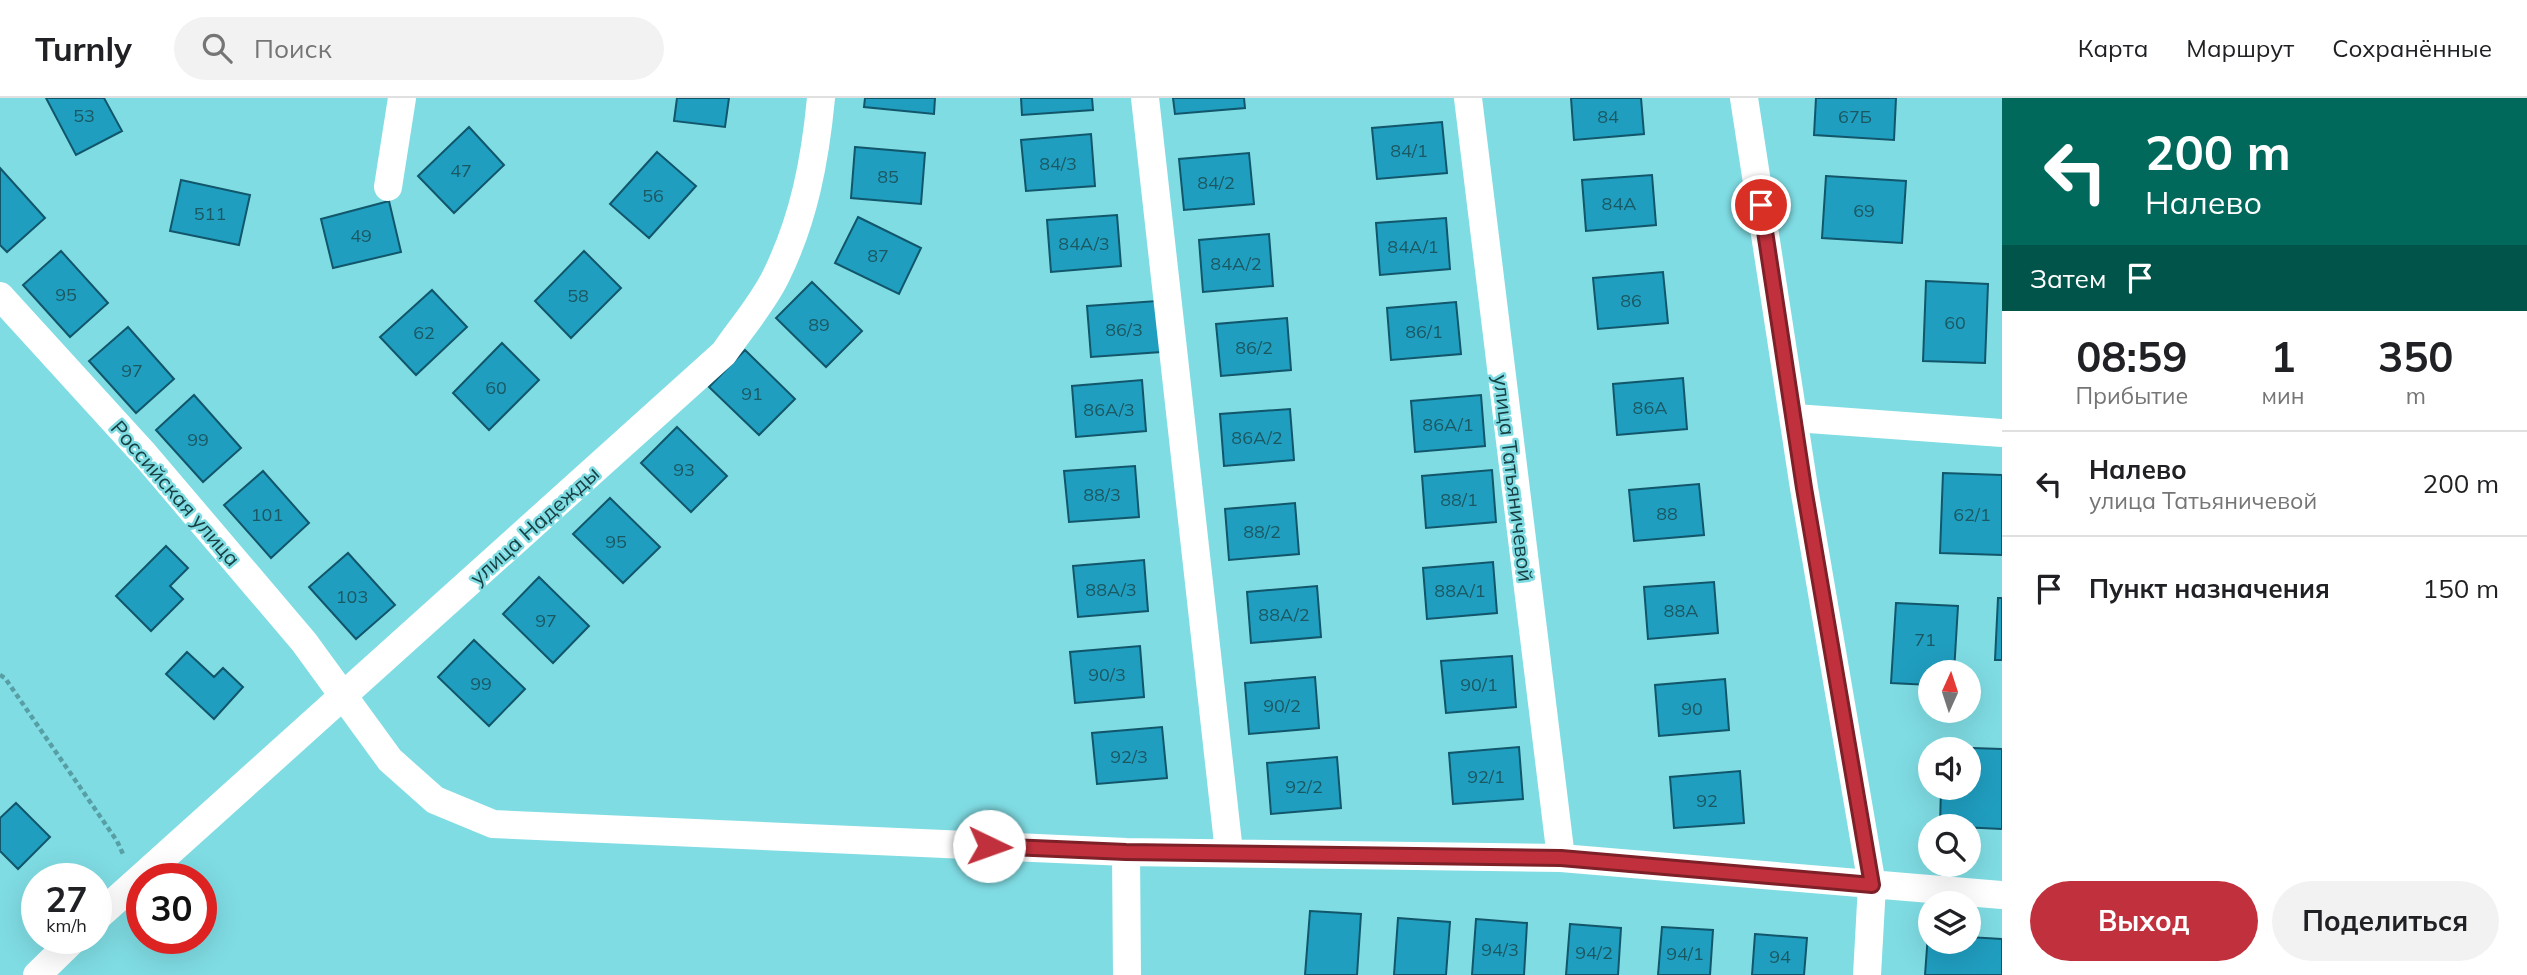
<!DOCTYPE html>
<html lang="ru">
<meta charset="utf-8">
<style>
body{margin:0;font-family:Mulish,sans-serif;background:#f2f2f2;color:#202124;height:100vh;display:flex;flex-direction:column;font-size:26px;white-space:nowrap}
*{box-sizing:border-box;margin:0}
p{font-size:23px;color:#757577}
.icon{flex:none;width:38px;height:38px;fill:none;stroke:currentColor;stroke-width:2;stroke-linecap:round;stroke-linejoin:round}
.map{position:relative;flex:1;overflow:hidden}
.details{display:flex;flex-direction:column;background:#fff;width:525px}
.details>*{flex:none}
.guide{background:#00695c;color:#fff;overflow:hidden}
.needle{width:46px;rotate:3deg}
.buttons{position:absolute;left:1918px;top:562px;display:grid;gap:14px}
.buttons a{display:grid;place-items:center;width:63px;height:63px;border-radius:50%;background:#fff;box-shadow:0 7px 28px #0002;font-size:35px}
.speed{position:absolute;left:21px;top:765px;display:flex;gap:14px;font-size:35px;font-weight:700;text-align:center}
.speed>*{display:grid;place-content:center;width:91px;height:91px;border-radius:50%;background:#fff;box-shadow:0 7px 28px #0002;line-height:1}
.speed small{font-size:18px;font-weight:400}
.speed .limit{border:10px solid #d22;background:#fff;color:#111}
.pin{position:absolute;display:grid;place-items:center;width:60px;height:60px;color:#fff;margin:-30px;border:4px solid #fff;border-radius:50%;box-shadow:0 2px 7px #0007}
.me{position:absolute;width:77px;margin:-38px;rotate:93deg;stroke-linejoin:round;filter:drop-shadow(0 0 5px #0008)}
.turn{display:flex;align-items:center;gap:24px;height:147px;padding:0 28px;font-size:32px}
.turn .icon{width:91px;height:91px;stroke-width:2.5}
.turn b{display:block;font-size:49px;line-height:60px}
.then{display:flex;align-items:center;height:66px;padding:0 28px;background:#0003;gap:14px;font-size:26px}
.eta{display:flex;justify-content:space-evenly;align-items:center;height:119px;text-align:center}
.eta b{font-size:42px;font-weight:700;line-height:49px}
.primary-button{display:flex;gap:14px;margin-top:auto;padding:14px 28px}
.primary-button a{flex:1;height:80px;border-radius:42px;background:#c1313d;color:#fff;font-size:28px;font-weight:700;line-height:80px;text-align:center}
.primary-button a+a{background:#f2f2f2;color:#202124}
ul{padding:0;list-style:none}
li{display:flex;align-items:center;gap:21px;height:105px;padding:0 28px;border-top:2px solid #e0e0e0}
li div{flex:1}
li b{display:block;font-size:26px}
li em{font-style:normal}
header{display:flex;align-items:center;gap:42px;box-sizing:border-box;height:98px;padding:0 35px;background:#fff;border-bottom:2px solid #e0e0e0}
header strong{font-size:33px}
nav{display:flex;gap:38px;margin-inline-start:auto;font-size:24px}
.search{width:490px;height:63px;background:#f2f2f2;display:flex;align-items:center;gap:18px;box-sizing:border-box;padding:0 24px;border-radius:38px;color:#757577;font-size:26px}
main{display:flex;flex:1;min-height:0}
.map>svg:first-child{display:block}
.building{fill:#209ec0;stroke:#11566a;stroke-width:2}
.lines{fill:none;stroke-linecap:round;stroke-linejoin:round}
.path{stroke:#579fa4;stroke-width:4.5;stroke-dasharray:5 3.5;stroke-linecap:butt}
.minor{stroke:#fff;stroke-width:28}
.route-casing{stroke:#7d2028;stroke-width:18}
.route{stroke:#c1313d;stroke-width:12}
.labels{text-anchor:middle;dominant-baseline:central;stroke-width:5;stroke-linejoin:round;paint-order:stroke}
.number-label{font-size:18px;fill:#1a5862}
.street-label{font-size:21px;fill:#184042;stroke:#7fdce3}
</style>
<header>
<strong>Turnly</strong>
<div class="search"><svg class="icon" aria-label="search" viewBox="0 0 24 24"><circle cx="10" cy="10" r="6"/><path d="M15 15l6 6"/></svg>Поиск</div>
<nav><a>Карта</a><a>Маршрут</a><a>Сохранённые</a></nav>
</header>
<main>
<div class="map">
<svg width="2002" height="877" viewBox="0 0 2002 877">
<rect width="100%" height="100%" fill="#7fdce3"/>
<!-- building -->
<path class="building" d="M46,0H104L122,33L76,57Z
M677,0H729L725,29L674,23Z
M865,0H935L934,16L864,9Z
M1021,0H1092L1093,12L1022,17Z
M1173,0H1244L1245,10L1175,16Z
M1571,0H1641L1644,36L1574,42Z
M1816,0H1896L1894,42L1814,37Z
M1442,24L1447,75L1377,81L1372,30Z
M469,29L504,67L454,115L418,78Z
M1091,36L1095,88L1026,93L1021,42Z
M855,49L925,55L921,106L851,100Z
M657,54L696,88L649,140L610,106Z
M1249,55L1254,106L1184,112L1179,61Z
M0,70L45,120L7,154L0,147Z
M1652,77L1656,127L1586,133L1582,82Z
M1826,78L1906,83L1902,145L1822,140Z
M181,82L250,97L239,147L170,133Z
M389,103L401,154L333,170L321,121Z
M1117,117L1121,168L1051,174L1047,122Z
M858,119L921,150L899,196L835,165Z
M1446,120L1450,171L1380,177L1376,125Z
M1269,136L1273,188L1203,194L1199,142Z
M61,153L108,205L70,239L23,187Z
M584,153L621,190L571,240L535,203Z
M1663,174L1668,225L1598,231L1593,180Z
M1926,183L1988,186L1985,265L1923,263Z
M812,184L862,233L826,269L776,220Z
M432,192L467,229L416,277L380,239Z
M1157,203L1161,254L1091,259L1087,208Z
M1456,204L1461,256L1391,262L1387,210Z
M1287,220L1291,272L1221,278L1216,226Z
M128,229L174,281L136,315L89,263Z
M502,245L539,282L489,332L453,295Z
M745,252L795,301L759,337L709,289Z
M1683,280L1687,331L1617,337L1613,286Z
M1142,282L1146,333L1076,339L1072,288Z
M194,297L241,350L203,384L156,332Z
M1481,297L1485,348L1415,354L1411,303Z
M1290,311L1294,362L1224,368L1220,316Z
M677,329L727,378L691,414L641,365Z
M1135,368L1139,419L1069,424L1064,373Z
M1492,372L1496,424L1426,430L1422,378Z
M263,373L309,425L271,460L224,407Z
M1943,375L2002,377V457L1940,455Z
M1699,386L1704,437L1634,443L1629,392Z
M610,400L660,449L623,485L573,436Z
M1295,405L1299,456L1229,462L1225,411Z
M166,448L188,470L170,488L183,501L151,533L116,498Z
M348,455L395,507L356,541L309,489Z
M1144,462L1148,513L1078,519L1073,468Z
M1493,464L1497,515L1427,521L1423,470Z
M539,479L589,528L553,565L503,516Z
M1714,484L1718,535L1648,541L1644,489Z
M1317,488L1321,539L1251,545L1247,494Z
M1998,500H2002V562H1995Z
M1896,505L1958,508L1954,574H1930V587L1891,585Z
M474,542L525,591L489,628L438,579Z
M1140,548L1144,599L1075,605L1070,554Z
M187,554L214,579L223,570L243,589L214,621L166,576Z
M1512,558L1516,609L1446,615L1441,563Z
M1315,579L1319,630L1249,636L1245,585Z
M1725,581L1729,632L1659,638L1655,587Z
M1162,629L1167,680L1097,686L1092,635Z
M1519,649L1523,701L1453,706L1449,655Z
M1943,649L2002,651V731L1940,728L1941,690H1969V651H1943Z
M1337,659L1341,710L1271,716L1267,665Z
M1740,673L1744,725L1674,730L1670,679Z
M16,705L50,739L18,771L0,753V720Z
M1310,813L1361,816L1357,877H1305Z
M1398,820L1450,824L1446,877H1394Z
M1476,821L1527,825L1524,877H1472Z
M1570,826L1621,830L1618,877H1566Z
M1662,829L1713,832L1710,877H1658Z
M1755,836L1807,840L1804,877H1752Z
M1928,836H1930V844H1969V839L2002,841V877H1925Z"/>
<g class="lines">
<!-- path -->
<path class="path" d="M0,577L5,580L117,743L123,756"/>
<!-- minor -->
<path class="minor" d="M1145,0L1229,754
M1468,0L1561,760
M1744,0L1804,390L1872,787L1867,877
M388,89L402,0
M0,198L145,357L304,544L390,662L435,702L493,726L1126,754L1561,760L2002,797
M1795,320L2002,335
M1126,754L1127,877
M96,820L724,255C741,230 763,205 776,178C804,121 815,63 821,0
M37,877L75,840"/>
</g>
<g class="lines">
<defs>
<path id="route" d="M989,748L1126,754L1561,760L1872,787L1804,390L1761,107"/>
</defs>
<!-- route casing -->
<use href="#route" class="route-casing"/>
<!-- route -->
<use href="#route" class="route"/>
</g>
<g class="labels">
<!-- number labels -->
<g class="number-label">
<text x="84" y="17">53</text>
<text x="1608" y="18">84</text>
<text x="1855" y="18">67Б</text>
<text x="1409" y="52">84/1</text>
<text x="1058" y="65">84/3</text>
<text x="461" y="72">47</text>
<text x="888" y="78">85</text>
<text x="1216" y="84">84/2</text>
<text x="653" y="97">56</text>
<text x="1619" y="105">84А</text>
<text x="1864" y="112">69</text>
<text x="210" y="115">511</text>
<text x="361" y="137">49</text>
<text x="1084" y="145">84А/3</text>
<text x="1413" y="148">84А/1</text>
<text x="878" y="157">87</text>
<text x="1236" y="165">84А/2</text>
<text x="66" y="196">95</text>
<text x="578" y="197">58</text>
<text x="1631" y="202">86</text>
<text x="1955" y="224">60</text>
<text x="819" y="226">89</text>
<text x="1124" y="231">86/3</text>
<text x="1424" y="233">86/1</text>
<text x="424" y="234">62</text>
<text x="1254" y="249">86/2</text>
<text x="132" y="272">97</text>
<text x="496" y="289">60</text>
<text x="752" y="295">91</text>
<text x="1650" y="309">86А</text>
<text x="1109" y="311">86А/3</text>
<text x="1448" y="326">86А/1</text>
<text x="1257" y="339">86А/2</text>
<text x="198" y="341">99</text>
<text x="684" y="371">93</text>
<text x="1102" y="396">88/3</text>
<text x="1459" y="401">88/1</text>
<text x="1667" y="415">88</text>
<text x="267" y="416">101</text>
<text x="1972" y="416">62/1</text>
<text x="1262" y="433">88/2</text>
<text x="616" y="443">95</text>
<text x="1111" y="491">88А/3</text>
<text x="1460" y="492">88А/1</text>
<text x="352" y="498">103</text>
<text x="1681" y="512">88А</text>
<text x="1284" y="516">88А/2</text>
<text x="546" y="522">97</text>
<text x="1925" y="541">71</text>
<text x="1107" y="576">90/3</text>
<text x="481" y="585">99</text>
<text x="1479" y="586">90/1</text>
<text x="1282" y="607">90/2</text>
<text x="1692" y="610">90</text>
<text x="1129" y="658">92/3</text>
<text x="1486" y="678">92/1</text>
<text x="1304" y="688">92/2</text>
<text x="1707" y="702">92</text>
<text x="1500" y="851">94/3</text>
<text x="1594" y="854">94/2</text>
<text x="1685" y="855">94/1</text>
<text x="1780" y="858">94</text>
</g>
<!-- street labels -->
<g class="street-label">
<text transform="translate(1514 380) rotate(83)">улица Татьяничевой</text>
<text transform="translate(176 395) rotate(49)">Российская улица</text>
<text transform="translate(534 427) rotate(-42)">улица Надежды</text>
</g>
</g>
</svg>
<div class="buttons">
<a><svg class="needle" viewBox="-14 -14 28 28"><path d="M0-13l5 13h-10z" fill="#e53935"/><path d="M0 13l5-13h-10z" fill="#757577"/></svg></a>
<a><svg class="icon" aria-label="sound" viewBox="0 0 24 24"><path d="M4 9h4l5-4v14l-5-4H4zM17 9q2 3 0 6"/></svg></a>
<a><svg class="icon" aria-label="search" viewBox="0 0 24 24"><circle cx="10" cy="10" r="6"/><path d="M15 15l6 6"/></svg></a>
<a><svg class="icon" aria-label="layers" viewBox="0 0 24 24"><path d="M12 4l9 5-9 5-9-5zM3 14l9 5 9-5"/></svg></a>
</div>
<div class="speed"><div>27<small>km/h</small></div><div class="limit">30</div></div>
<div class="pin" style="left:1761px;top:107px;background:#d93025"><svg class="icon" aria-label="arrive" viewBox="0 0 24 24"><path d="M6 21V4h12l-3 4 3 4H6"/></svg></div>
<svg class="me" style="left:989px;top:748px" viewBox="-20 -20 40 40"><circle r="19" fill="#fff"/><path d="M0-13L10 11 0 6-10 11z" fill="#c1313d"/></svg>
</div>
<section class="details">
<div class="guide">
<div class="turn"><svg class="icon" aria-label="left" viewBox="0 0 24 24"><path d="M17 20v-9H6M10 6l-5 5 5 5"/></svg><div><b>200 m</b>Налево</div></div>
<div class="then">Затем<svg class="icon" aria-label="arrive" viewBox="0 0 24 24"><path d="M6 21V4h12l-3 4 3 4H6"/></svg></div>
</div>
<div class="eta">
<div><b>08:59</b><p>Прибытие</p></div>
<div><b>1</b><p>мин</p></div>
<div><b>350</b><p>m</p></div>
</div>
<ul>
<li><svg class="icon" aria-label="left" viewBox="0 0 24 24"><path d="M17 20v-9H6M10 6l-5 5 5 5"/></svg><div><b>Налево</b><p>улица Татьяничевой</p></div><em>200 m</em></li>
<li><svg class="icon" aria-label="arrive" viewBox="0 0 24 24"><path d="M6 21V4h12l-3 4 3 4H6"/></svg><div><b>Пункт назначения</b></div><em>150 m</em></li>
</ul>
<div class="primary-button"><a>Выход</a><a>Поделиться</a></div>
</section>
</main>
